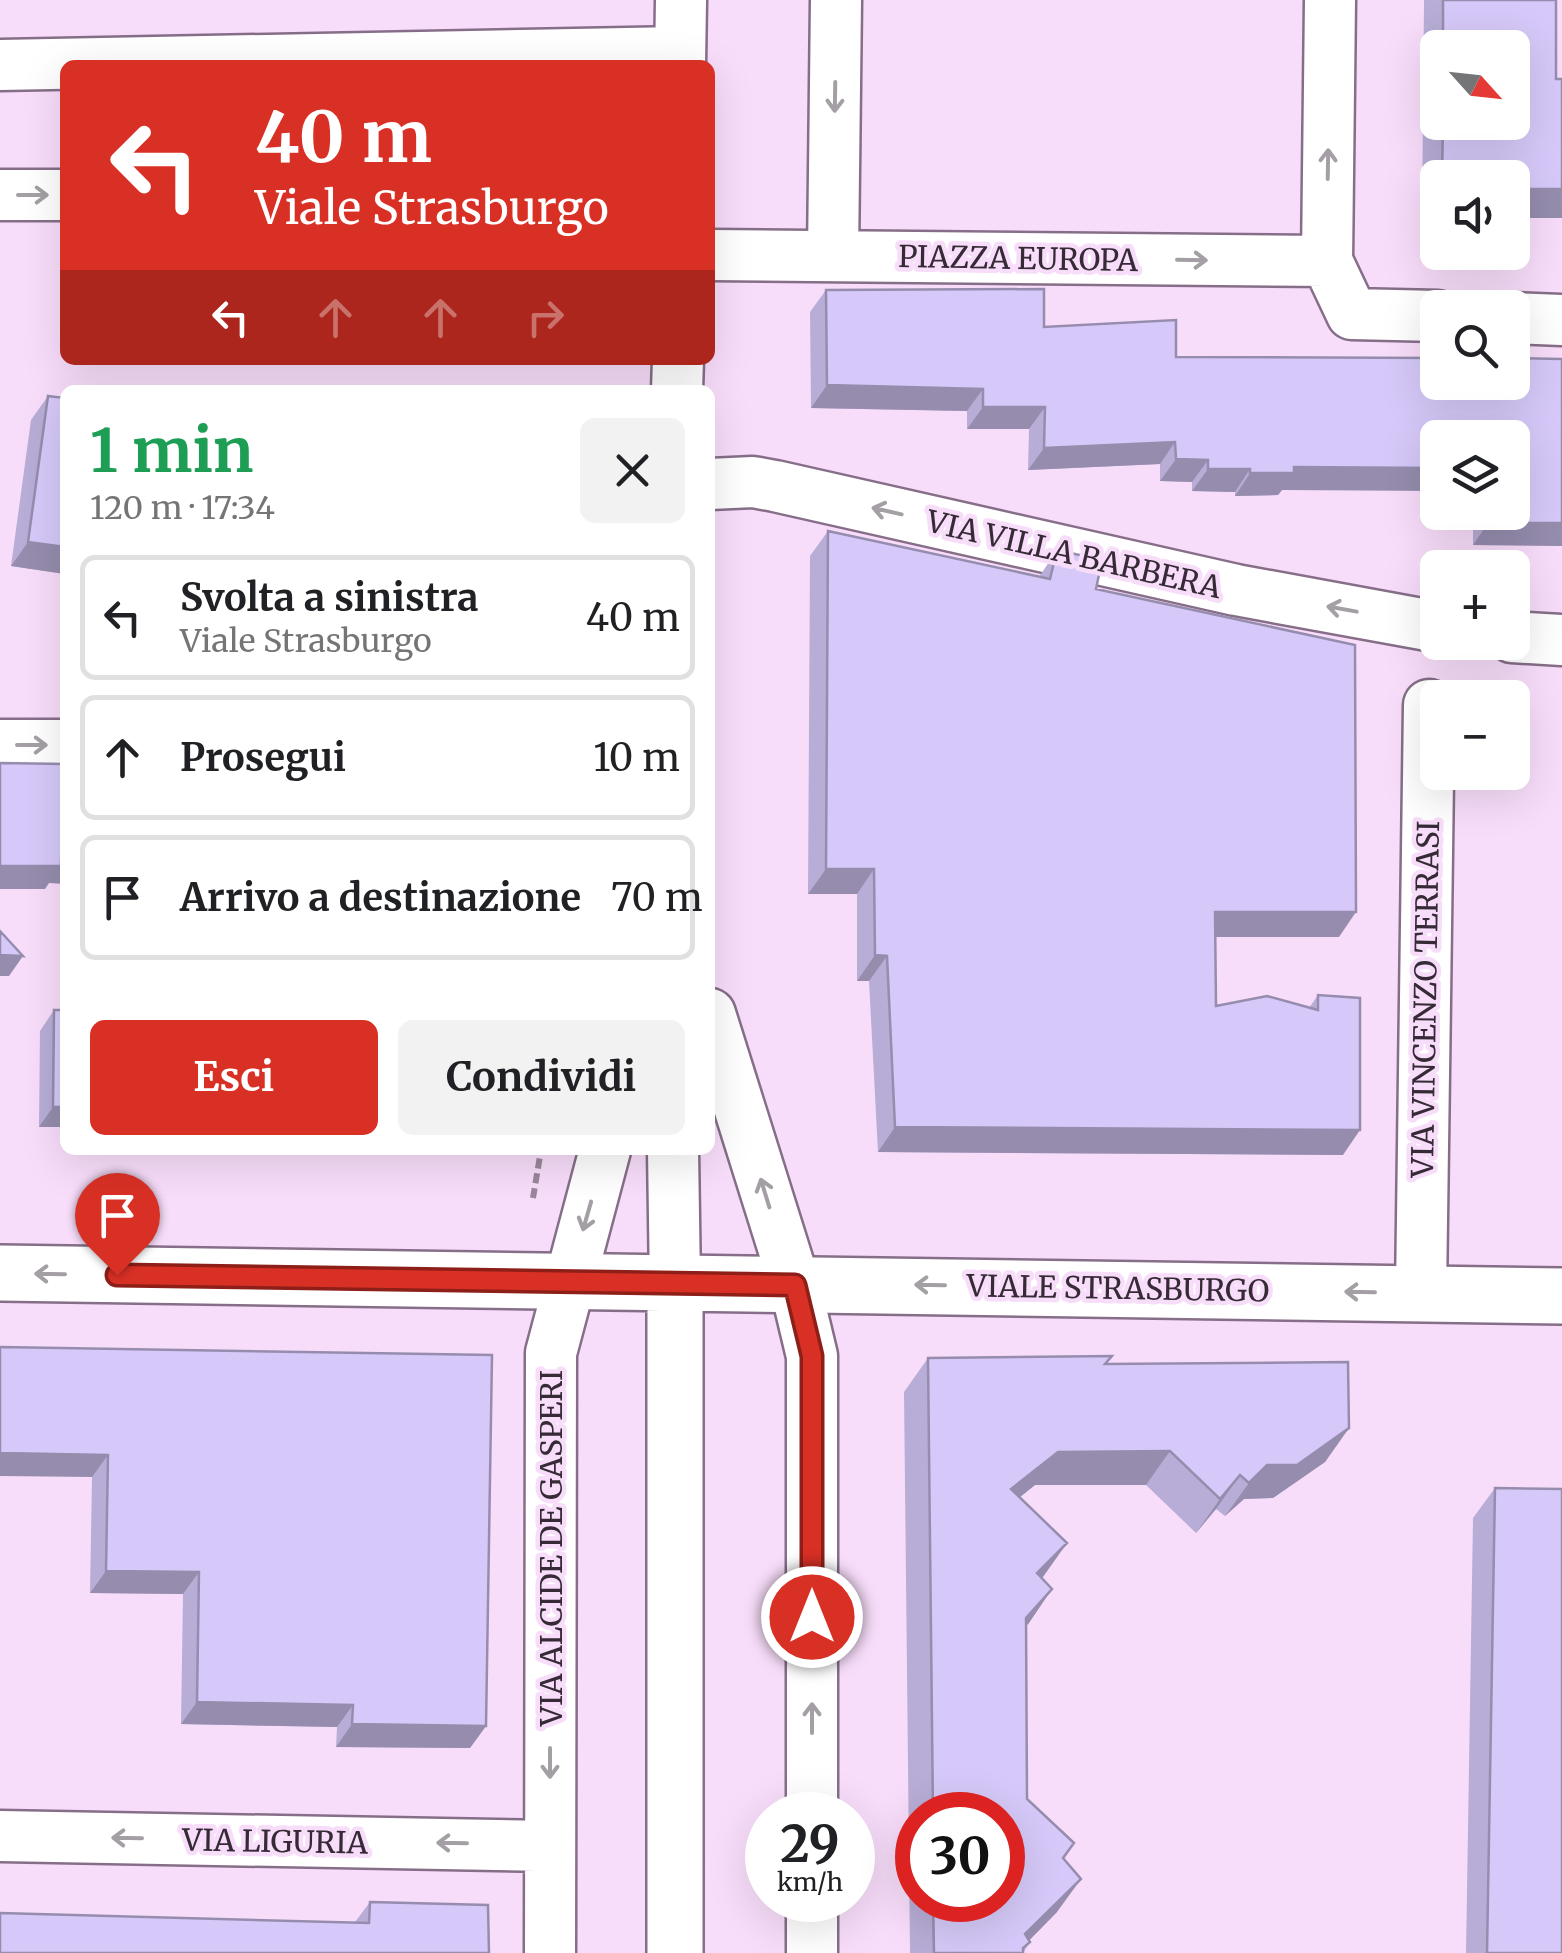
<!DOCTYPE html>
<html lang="it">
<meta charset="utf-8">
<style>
body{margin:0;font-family:Merriweather,serif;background:#f2f2f2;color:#202124;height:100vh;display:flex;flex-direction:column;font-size:38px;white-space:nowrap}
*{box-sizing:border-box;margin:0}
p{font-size:32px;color:#757577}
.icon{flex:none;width:55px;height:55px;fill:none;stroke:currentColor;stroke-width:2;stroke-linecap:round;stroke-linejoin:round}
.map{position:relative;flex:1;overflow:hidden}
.drawer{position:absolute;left:60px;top:385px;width:655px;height:770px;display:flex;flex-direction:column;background:#fff;border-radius:15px;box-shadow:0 10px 40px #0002}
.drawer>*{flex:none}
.banner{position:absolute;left:60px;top:60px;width:655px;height:305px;border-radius:15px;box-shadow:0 10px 40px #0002;background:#d93025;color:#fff;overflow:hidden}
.needle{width:65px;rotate:117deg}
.tools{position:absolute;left:1420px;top:30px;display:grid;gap:20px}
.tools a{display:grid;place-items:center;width:110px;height:110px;border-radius:15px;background:#fff;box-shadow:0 10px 40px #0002;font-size:50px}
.speed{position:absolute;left:745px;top:1792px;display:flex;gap:20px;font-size:50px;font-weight:700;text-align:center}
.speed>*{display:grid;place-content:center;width:130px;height:130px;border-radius:50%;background:#fff;box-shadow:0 10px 40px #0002;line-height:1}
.speed small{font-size:25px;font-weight:400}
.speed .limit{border:15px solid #d22;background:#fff;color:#111}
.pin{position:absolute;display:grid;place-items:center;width:85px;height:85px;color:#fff;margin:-102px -42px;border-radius:50% 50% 50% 0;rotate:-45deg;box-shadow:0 0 10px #0007}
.pin .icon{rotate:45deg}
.me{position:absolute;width:110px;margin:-55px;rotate:0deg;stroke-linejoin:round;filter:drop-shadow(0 0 8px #0008)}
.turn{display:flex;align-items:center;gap:35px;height:210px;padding:0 30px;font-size:45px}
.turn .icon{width:130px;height:130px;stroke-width:2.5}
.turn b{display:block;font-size:70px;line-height:85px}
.lanes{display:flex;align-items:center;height:95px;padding:0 30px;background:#0003;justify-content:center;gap:50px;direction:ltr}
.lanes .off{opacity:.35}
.round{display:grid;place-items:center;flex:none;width:105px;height:105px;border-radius:15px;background:#f2f2f2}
.summary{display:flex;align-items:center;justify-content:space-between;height:170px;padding:0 30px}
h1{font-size:60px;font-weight:700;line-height:75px;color:#1e9e55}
.action{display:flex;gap:20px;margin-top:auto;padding:20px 30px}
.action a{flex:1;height:115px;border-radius:15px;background:#d93025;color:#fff;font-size:40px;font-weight:700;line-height:115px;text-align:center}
.action a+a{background:#f2f2f2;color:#202124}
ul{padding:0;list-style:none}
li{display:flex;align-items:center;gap:30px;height:125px;margin:0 20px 15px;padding:0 10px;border:5px solid #e0e0e0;border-radius:15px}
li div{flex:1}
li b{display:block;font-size:38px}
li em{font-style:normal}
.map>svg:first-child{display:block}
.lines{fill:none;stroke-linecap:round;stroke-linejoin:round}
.street-casing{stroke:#866e88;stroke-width:55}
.secondary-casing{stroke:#866e88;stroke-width:60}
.path{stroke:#9b879c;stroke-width:6;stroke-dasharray:10 5;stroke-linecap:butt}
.street{stroke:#fff;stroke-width:50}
.secondary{stroke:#fff;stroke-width:55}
.wall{fill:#b8add6;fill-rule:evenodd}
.shaded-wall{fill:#968dae}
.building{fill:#d6c9f9;stroke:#968dae;stroke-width:2.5}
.oneway{stroke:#a49fa4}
.route-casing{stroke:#8d1f18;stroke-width:25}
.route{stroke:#d93025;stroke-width:18}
.labels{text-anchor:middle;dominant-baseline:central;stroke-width:9;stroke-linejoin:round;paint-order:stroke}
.street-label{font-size:30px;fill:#352a35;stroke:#f8ddfa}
</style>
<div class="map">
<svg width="1562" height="1953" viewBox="0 0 1562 1953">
<rect width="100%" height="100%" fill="#f8ddfa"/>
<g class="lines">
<defs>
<path id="street" d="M1330,0L1327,261L1352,314L1438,316
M0,65L680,52
M680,65L681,0
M0,195H65
M710,255L1327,261
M833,256L836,0
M1512,318L1562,320
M677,390L678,360
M710,484L753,482L775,486L1236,590L1438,627
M1512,637L1562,640
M0,745H65
M710,1014L795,1285L812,1356V1815
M673,1150L675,1285
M1421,1293L1429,705
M0,1836L550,1846
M550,1953L551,1353L605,1150
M812,1953V1900"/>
<path id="secondary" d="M0,1273L1562,1296
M675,1953V1285"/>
</defs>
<!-- street casing -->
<use href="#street" class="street-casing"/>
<!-- secondary casing -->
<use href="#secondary" class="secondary-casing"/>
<!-- path -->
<path class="path" d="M533,1198L541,1150"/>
<!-- street -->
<use href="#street" class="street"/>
<!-- secondary -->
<use href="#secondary" class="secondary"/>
</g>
<!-- wall -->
<path class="wall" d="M1424,0H1556V79L1562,218H1512V178H1438V217H1422ZM1438,48H1512V122H1438Z
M826,290L1044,327L1176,357L1562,359V546L1473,545V521H1458V512H1512V438L1282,490L1278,495L1235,496V492L1192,491V482L1160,481V464L1028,470L1029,429H967V411L811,408L810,312Z
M48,396L65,574L11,566L31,420Z
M828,531L1039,577L1057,550L1096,589L1339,937H1215L1216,1006L1309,1008L1318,995L1343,1155L878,1152L869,981H857V894H808L810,556Z
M54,1010H65V1127H39L40,1031Z
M0,1347L486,1726L470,1748L336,1747L337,1727L181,1724L183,1594L90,1593L92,1477Z
M928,1358L1107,1364L1349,1428L1325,1462L1273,1498L1244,1499L1225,1516L1216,1509L1196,1533L1146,1485H1035L1020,1497L1042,1578L1029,1623L1026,1626L1027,1799L1074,1843L1064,1859L1057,1912L1029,1940L1030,1942L1023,1953H910L904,1392ZM918,1815H1002V1900H918Z
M1495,1488L1562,1953H1466L1473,1518Z
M370,1902L489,1953L355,1922Z"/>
<!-- shaded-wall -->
<path class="shaded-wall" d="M1512,189H1562V218H1512Z
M1438,195V217H1422Z
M827,385L983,389L967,411L811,408Z
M983,407H1045L1029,429H967Z
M1175,442L1160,464L1028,470L1044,448Z
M1176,459L1208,460L1192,482L1160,481Z
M1294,467L1438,468V491L1282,490L1278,495L1235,496L1250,473Z
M1208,469H1250L1235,492L1192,491Z
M1464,512H1479L1473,521H1458Z
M1488,523H1562V546L1473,545Z
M28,542L65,547V574L11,566Z
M65,860V884L49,883L45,889H0V866Z
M826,869H874L857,894H808Z
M1215,912H1356L1339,937H1198Z
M0,955L23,956L9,976H0Z
M875,955L887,956L869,981H857Z
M53,1107H65V1127H39Z
M895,1127L1360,1130L1343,1155L878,1152Z
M1349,1428L1325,1462L1273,1498L1244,1499L1225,1516L1249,1483L1267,1465Z
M1170,1451L1146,1485H1035L988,1523L1011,1489L1058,1452Z
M0,1453L108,1455L92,1477L0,1476Z
M1240,1475L1216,1509L1196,1533L1220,1499Z
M1067,1543L1043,1577L1013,1607L1037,1573Z
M106,1571L199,1572L183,1594L90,1593Z
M1052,1589L1029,1623L1002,1652L1026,1618Z
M197,1702L353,1705L337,1727L181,1724Z
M352,1724L486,1726L470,1748L336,1747Z
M1081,1879L1057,1912L1017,1953L1025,1934Z"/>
<!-- building -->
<path class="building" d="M1443,0H1556V79H1562V189H1512V178H1442L1443,122H1512V48H1443Z
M1044,289V327L1176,320V357L1438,358V382H1512V358L1562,359V523H1488V512H1512V438H1438V468L1294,467V473H1250V469H1208V460L1176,459L1175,442L1044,448L1045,407H983V389L827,385L826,290Z
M48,396L65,398V547L28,542Z
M828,531L1050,579L1057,550L1102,560L1096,589L1355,645L1356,912H1215L1216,1006L1267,996L1318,1010V995L1360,998V1130L895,1127L887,956L875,955L874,869H826Z
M0,763L65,764V860H61V866H0Z
M0,931L23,956L0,955Z
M54,1010H65V1107H53Z
M0,1347L492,1355L486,1726L352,1724L353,1705L197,1702L199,1572L106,1571L108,1455L0,1453Z
M1112,1356L1105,1364L1348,1362L1349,1428L1297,1465H1267L1249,1483L1240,1475L1220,1499L1170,1451L1058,1452L1011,1489L1067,1543L1037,1573L1052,1589L1026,1618L1027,1799L1074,1843L1063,1858L1081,1879L1025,1934L1030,1942L1023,1948V1953H934L933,1900H1002V1815H933L928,1358Z
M1495,1488L1562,1489V1953H1487Z
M370,1902L488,1905L489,1953H0V1913L369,1923Z"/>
<!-- one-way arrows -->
<defs><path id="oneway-shaft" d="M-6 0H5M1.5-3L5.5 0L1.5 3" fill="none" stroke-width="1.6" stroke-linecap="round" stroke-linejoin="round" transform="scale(2.5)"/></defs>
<g class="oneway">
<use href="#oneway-shaft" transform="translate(835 97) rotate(91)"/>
<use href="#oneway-shaft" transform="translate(1328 164) rotate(-89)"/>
<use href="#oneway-shaft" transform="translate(33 195)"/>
<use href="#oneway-shaft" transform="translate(1192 260) rotate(1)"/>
<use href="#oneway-shaft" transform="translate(887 511) rotate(-167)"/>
<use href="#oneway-shaft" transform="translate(1342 609) rotate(-170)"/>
<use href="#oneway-shaft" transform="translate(32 745)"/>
<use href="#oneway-shaft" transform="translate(765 1193) rotate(-107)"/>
<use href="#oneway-shaft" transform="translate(587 1216) rotate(106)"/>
<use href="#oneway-shaft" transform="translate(50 1274) rotate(-179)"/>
<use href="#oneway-shaft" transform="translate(930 1285) rotate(-179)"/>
<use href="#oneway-shaft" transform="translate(1360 1292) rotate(-179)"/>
<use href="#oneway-shaft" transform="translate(812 1718) rotate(-90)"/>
<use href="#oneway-shaft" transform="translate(550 1763) rotate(90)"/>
<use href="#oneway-shaft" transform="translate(127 1838) rotate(-179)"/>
<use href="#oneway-shaft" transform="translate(452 1843) rotate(-179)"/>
</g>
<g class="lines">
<defs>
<path id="route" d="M117,1275L795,1285L812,1356V1617"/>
</defs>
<!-- route casing -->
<use href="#route" class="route-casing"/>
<!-- route -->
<use href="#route" class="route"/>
</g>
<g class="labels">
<!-- street labels -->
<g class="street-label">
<text transform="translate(1018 258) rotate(1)">PIAZZA EUROPA</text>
<text transform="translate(1074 554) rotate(13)">VIA VILLA BARBERA</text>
<text transform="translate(1425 999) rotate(-89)">VIA VINCENZO TERRASI</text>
<text transform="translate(1118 1288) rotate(1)">VIALE STRASBURGO</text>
<text transform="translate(551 1548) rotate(-90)">VIA ALCIDE DE GASPERI</text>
<text transform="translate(275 1841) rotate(1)">VIA LIGURIA</text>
</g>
</g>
</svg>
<div class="tools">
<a><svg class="needle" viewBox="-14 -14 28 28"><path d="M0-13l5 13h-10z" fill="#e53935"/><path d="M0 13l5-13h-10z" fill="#757577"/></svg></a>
<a><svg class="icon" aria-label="sound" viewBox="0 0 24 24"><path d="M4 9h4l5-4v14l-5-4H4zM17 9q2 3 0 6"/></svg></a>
<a><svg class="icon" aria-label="search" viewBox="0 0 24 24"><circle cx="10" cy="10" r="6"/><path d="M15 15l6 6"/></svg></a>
<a><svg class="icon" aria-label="layers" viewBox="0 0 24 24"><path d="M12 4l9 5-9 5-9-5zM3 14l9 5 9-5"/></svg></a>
<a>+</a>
<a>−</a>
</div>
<div class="speed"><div>29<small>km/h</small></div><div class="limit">30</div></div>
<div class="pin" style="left:117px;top:1275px;background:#d93025"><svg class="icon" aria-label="arrive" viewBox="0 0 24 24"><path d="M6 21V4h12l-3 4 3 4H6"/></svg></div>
<svg class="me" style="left:812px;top:1617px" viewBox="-20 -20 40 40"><circle r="17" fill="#d93025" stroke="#fff" stroke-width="3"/><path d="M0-11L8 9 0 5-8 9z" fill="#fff"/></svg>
<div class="banner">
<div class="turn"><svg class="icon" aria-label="left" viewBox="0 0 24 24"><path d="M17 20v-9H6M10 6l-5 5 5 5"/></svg><div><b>40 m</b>Viale Strasburgo</div></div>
<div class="lanes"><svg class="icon" aria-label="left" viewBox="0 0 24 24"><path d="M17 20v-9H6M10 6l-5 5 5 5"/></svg><svg class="icon off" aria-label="ahead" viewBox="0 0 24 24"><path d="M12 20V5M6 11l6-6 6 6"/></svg><svg class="icon off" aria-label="ahead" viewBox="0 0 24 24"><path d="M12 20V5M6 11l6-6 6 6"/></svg><svg class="icon off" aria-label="right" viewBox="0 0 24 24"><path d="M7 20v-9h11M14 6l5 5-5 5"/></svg></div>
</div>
<section class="drawer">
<div class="summary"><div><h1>1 min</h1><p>120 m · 17:34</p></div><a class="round"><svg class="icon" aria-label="close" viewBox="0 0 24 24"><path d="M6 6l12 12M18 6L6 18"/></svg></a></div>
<ul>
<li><svg class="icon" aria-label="left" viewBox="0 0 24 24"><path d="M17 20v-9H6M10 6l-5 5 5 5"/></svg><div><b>Svolta a sinistra</b><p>Viale Strasburgo</p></div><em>40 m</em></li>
<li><svg class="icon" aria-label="ahead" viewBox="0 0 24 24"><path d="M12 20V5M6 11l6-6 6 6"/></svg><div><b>Prosegui</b></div><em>10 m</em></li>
<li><svg class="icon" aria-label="arrive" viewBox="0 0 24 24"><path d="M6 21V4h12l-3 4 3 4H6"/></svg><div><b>Arrivo a destinazione</b></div><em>70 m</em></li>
</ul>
<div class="action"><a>Esci</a><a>Condividi</a></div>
</section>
</div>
